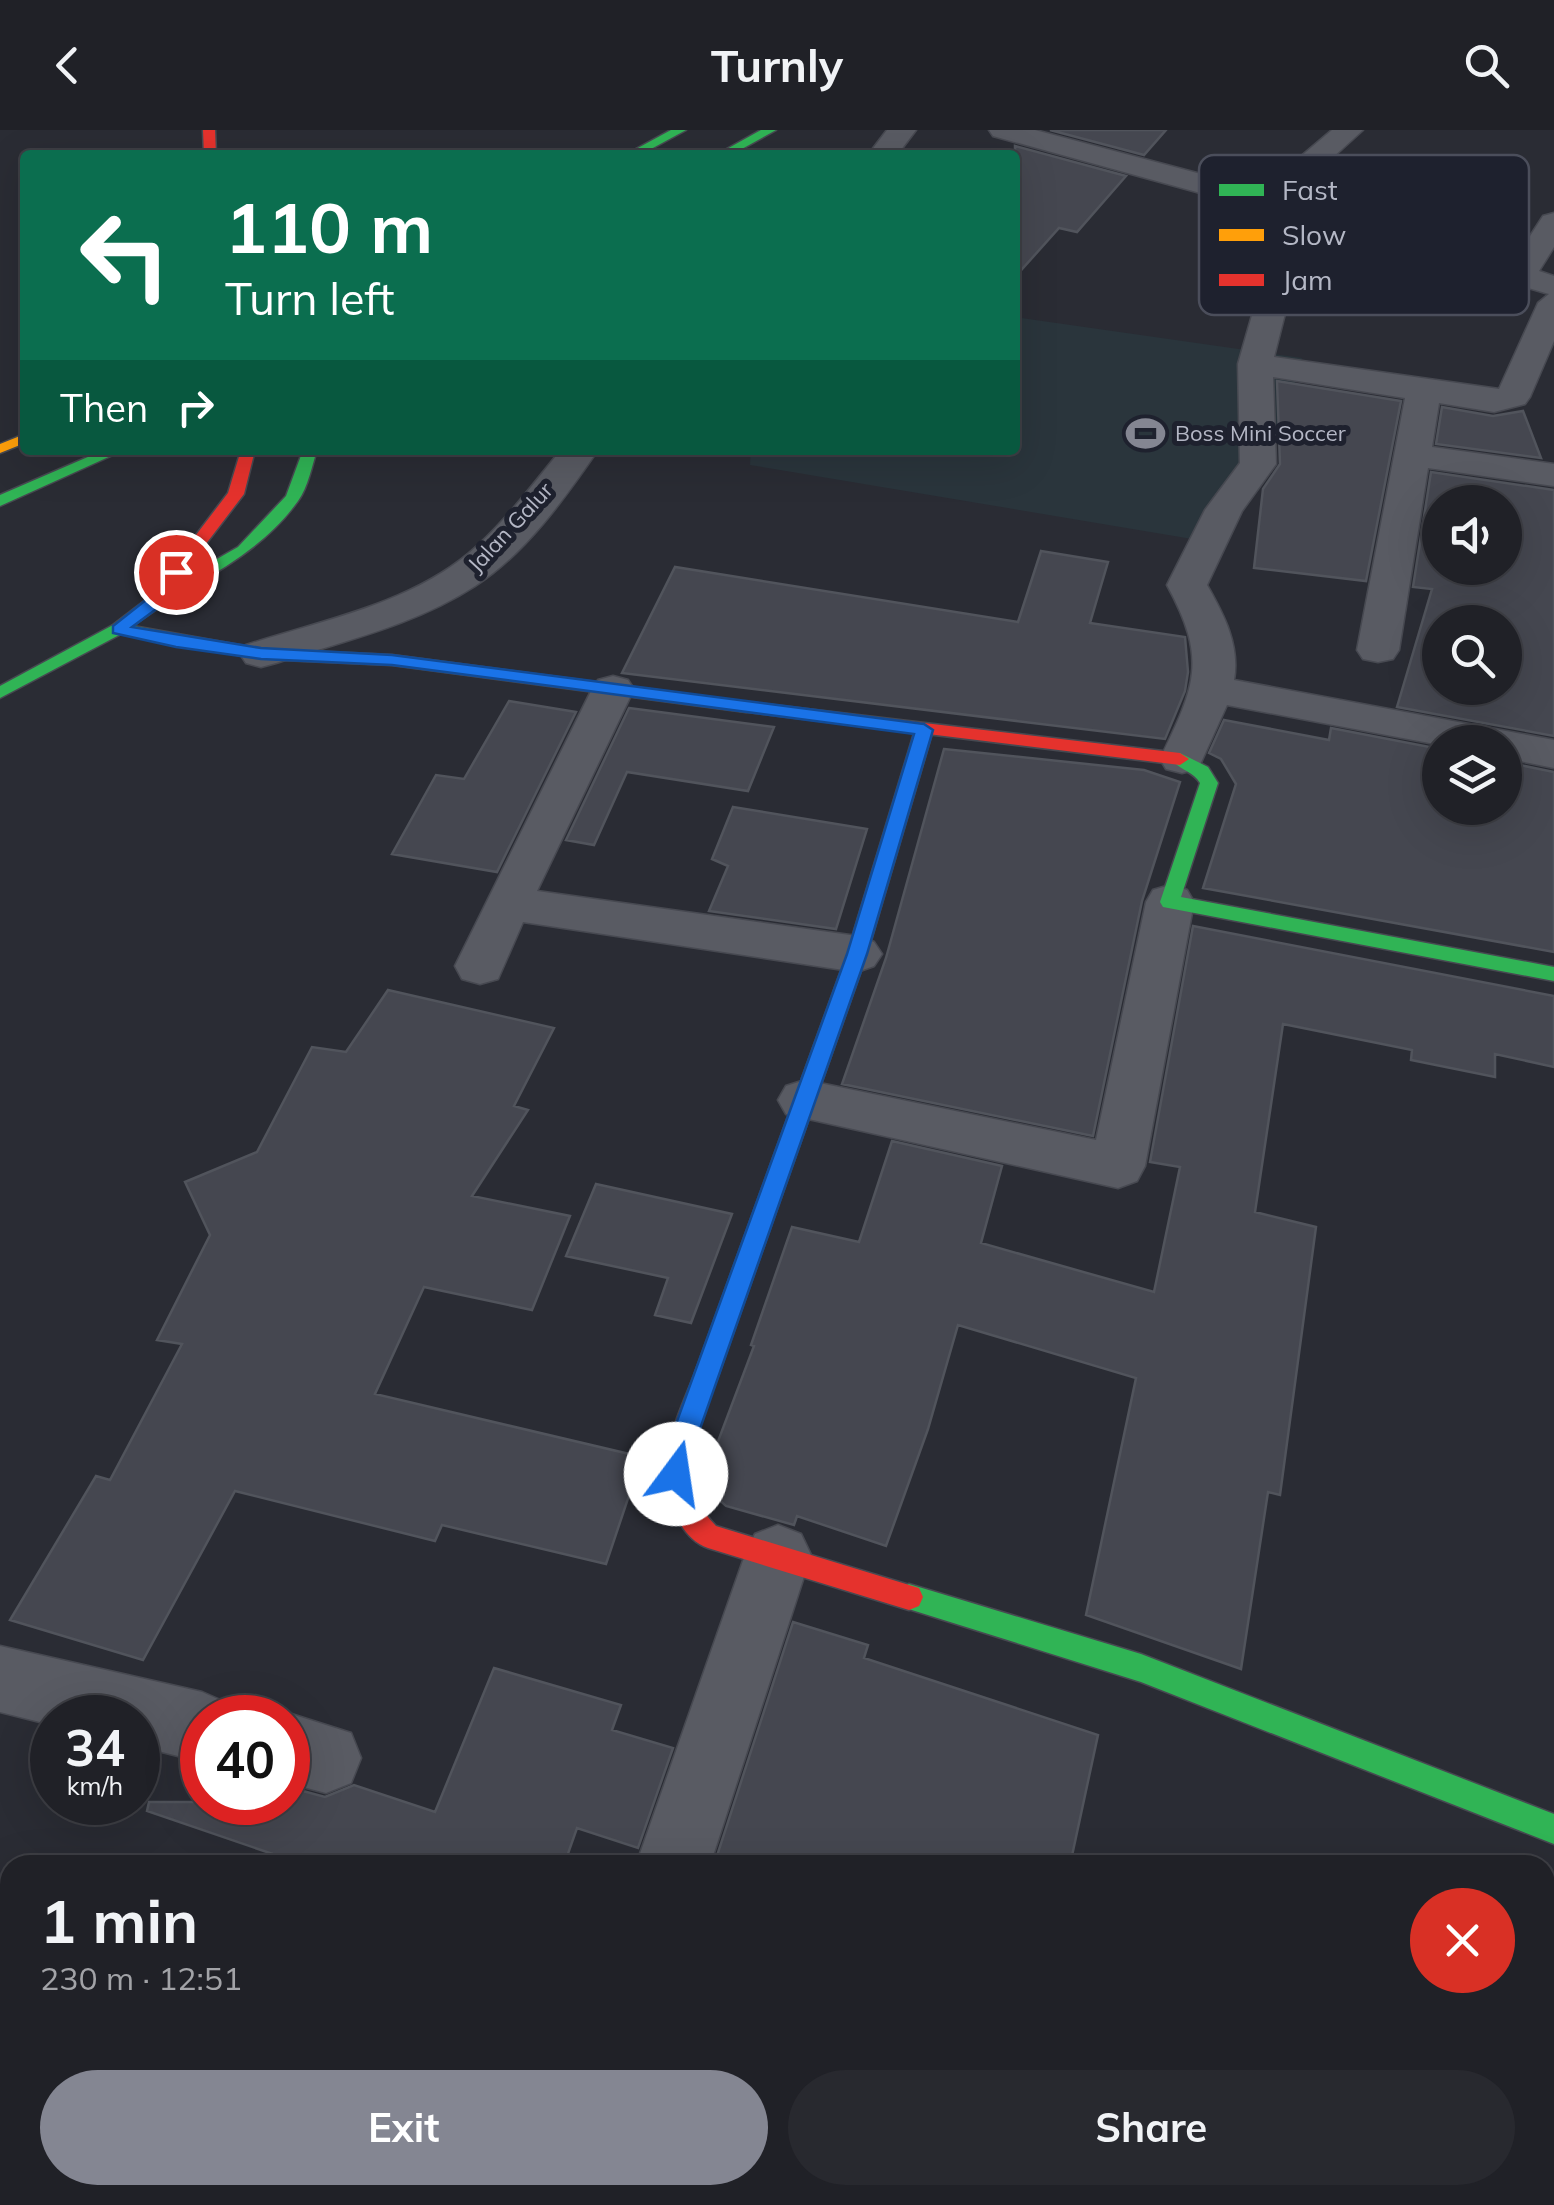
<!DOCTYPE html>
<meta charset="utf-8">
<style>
body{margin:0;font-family:Mulish,sans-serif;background:#28292f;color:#f1f3f6;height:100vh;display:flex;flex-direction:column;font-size:38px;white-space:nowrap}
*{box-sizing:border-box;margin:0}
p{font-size:32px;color:#a2a3a7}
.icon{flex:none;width:55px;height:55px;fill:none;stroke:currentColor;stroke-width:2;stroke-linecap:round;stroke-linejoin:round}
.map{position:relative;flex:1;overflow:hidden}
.details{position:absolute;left:0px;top:1725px;width:1555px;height:350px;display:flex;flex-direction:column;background:#202127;border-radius:30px 30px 0 0;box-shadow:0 10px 40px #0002,0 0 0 2px #3d3e44}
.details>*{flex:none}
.guide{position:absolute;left:20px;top:20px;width:1000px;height:305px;border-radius:10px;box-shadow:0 10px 40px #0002,0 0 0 2px #3d3e44;background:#0b6e4f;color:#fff;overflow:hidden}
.buttons{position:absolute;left:1422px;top:355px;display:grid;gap:20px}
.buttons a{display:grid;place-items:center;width:100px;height:100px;border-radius:50%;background:#202127;box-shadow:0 10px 40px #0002,0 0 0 2px #3d3e44;font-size:50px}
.speed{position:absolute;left:30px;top:1565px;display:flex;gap:20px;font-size:50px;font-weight:700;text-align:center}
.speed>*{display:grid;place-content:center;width:130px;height:130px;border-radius:50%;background:#202127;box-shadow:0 10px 40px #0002,0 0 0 2px #3d3e44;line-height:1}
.speed small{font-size:25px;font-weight:400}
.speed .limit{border:15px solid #d22;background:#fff;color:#111}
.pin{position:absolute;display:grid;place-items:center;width:85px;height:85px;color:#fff;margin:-42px;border:5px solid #fff;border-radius:50%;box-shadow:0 2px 10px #0007}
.me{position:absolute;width:110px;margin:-55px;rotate:14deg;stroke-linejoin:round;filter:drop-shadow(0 0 8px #0008)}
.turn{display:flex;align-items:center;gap:35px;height:210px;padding:0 40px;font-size:45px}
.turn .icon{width:130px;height:130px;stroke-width:2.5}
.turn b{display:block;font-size:70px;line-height:85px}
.then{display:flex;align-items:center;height:95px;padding:0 40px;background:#0003;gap:20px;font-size:38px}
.round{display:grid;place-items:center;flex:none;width:105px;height:105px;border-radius:52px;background:#28292f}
.head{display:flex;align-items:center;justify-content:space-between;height:170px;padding:0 40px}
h1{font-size:60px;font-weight:700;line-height:75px}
.primary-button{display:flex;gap:20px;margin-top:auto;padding:20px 40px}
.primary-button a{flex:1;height:115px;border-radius:60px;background:#848692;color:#fff;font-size:40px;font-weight:700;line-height:115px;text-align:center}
.primary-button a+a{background:#28292f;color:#f1f3f6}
header{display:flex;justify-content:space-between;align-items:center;height:130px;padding:0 40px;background:#202127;font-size:45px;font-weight:700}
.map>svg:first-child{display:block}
.green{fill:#2a353c}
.building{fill:#454750;stroke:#51545c;stroke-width:2.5;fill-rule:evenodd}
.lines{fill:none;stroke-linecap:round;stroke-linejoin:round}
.street-casing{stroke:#474951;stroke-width:3}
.fast-casing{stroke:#474951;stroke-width:3}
.slow-casing{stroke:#474951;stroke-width:3}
.jam-casing{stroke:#474951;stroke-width:3}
.street{fill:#595b63;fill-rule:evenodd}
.fast{fill:#30b455;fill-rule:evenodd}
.slow{fill:#ff9f0a;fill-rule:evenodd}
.jam{fill:#e5322d;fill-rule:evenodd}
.route{fill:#1a73e8;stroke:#114b97;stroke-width:2.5}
.labels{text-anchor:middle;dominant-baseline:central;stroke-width:10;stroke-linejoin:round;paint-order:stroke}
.far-poi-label{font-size:22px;fill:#b4b7c5;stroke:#1e212e;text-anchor:start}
.far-street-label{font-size:22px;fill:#b4b7c5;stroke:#1e212e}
.key{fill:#1e212e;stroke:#4b4e5b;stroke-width:2.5}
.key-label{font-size:28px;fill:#b4b7c5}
</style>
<header><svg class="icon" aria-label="back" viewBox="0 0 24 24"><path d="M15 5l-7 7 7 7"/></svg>Turnly<svg class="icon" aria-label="search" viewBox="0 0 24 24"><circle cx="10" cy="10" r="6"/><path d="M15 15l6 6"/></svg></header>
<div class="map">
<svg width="1554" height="2075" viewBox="0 0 1554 2075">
<rect width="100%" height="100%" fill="#2a2c34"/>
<!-- green -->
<path class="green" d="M1015,187L1302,228L1286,286L1204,411L750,335L751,320H1015Z"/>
<!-- building -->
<path class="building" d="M1050,0H1166L1144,25Z
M1015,16L1126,46L1077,102L1059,98L1015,147Z
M1277,251L1401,271L1366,451L1254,438L1263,359L1280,334Z
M1442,277L1493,286L1523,281L1541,328L1436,314Z
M1431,342L1554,360V606L1397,577L1432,459L1413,457ZM1440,372H1505V438H1440ZM1440,492H1505V558H1440Z
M1041,421L1108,432L1090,493L1185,507L1188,542L1185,561L1165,609L622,543L675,437L1018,492Z
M509,571L576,582L497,742L392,724L436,645L464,649Z
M629,578L774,597L748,661L627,642L594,715L566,710Z
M1224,590L1329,610L1331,598L1440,619V678H1505V632L1554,642V822L1203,758L1236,654L1221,629L1209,623Z
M944,619L1144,640L1180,652L1142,771L1093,1006L842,954L886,828Z
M733,677L867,699L836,799L709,781L728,736L712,729Z
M1193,796L1554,866V937L1495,924V947L1411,930L1412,920L1283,894L1255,1082L1316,1097L1280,1365L1268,1362L1241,1539L1086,1485L1136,1248L958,1195L928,1299L886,1416L797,1386L794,1395L726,1376L713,1364L717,1314L754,1216L751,1215L792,1097L859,1112L892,1011L1002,1036L981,1113L1154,1162L1180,1037L1150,1032Z
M388,860L554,898L514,976L528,980L472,1066L570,1086L532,1180L424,1157L375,1264L642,1327L606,1434L442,1395L435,1411L235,1361L143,1530L10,1490L96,1346L110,1350L182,1214L157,1210L210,1105L185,1052L257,1022L312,917L346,922Z
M596,1054L732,1084L691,1193L655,1185L668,1148L566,1126Z
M793,1492L868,1515L864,1528L1098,1605L1070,1735H714Z
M494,1538L621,1575L612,1600L673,1618L638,1718L577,1698L564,1735H305L147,1681L149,1672H288V1657L325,1667L354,1655L435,1682Z"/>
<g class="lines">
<defs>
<path id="street" d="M887,0H916L897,25H868Z
M989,0H1035L1261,60L1332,0H1363L1288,68L1512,134L1543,86L1554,83V117L1539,141L1554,146V211L1530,267L1525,274L1494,282L1439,273L1432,317L1554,334V356L1428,338L1399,520L1393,529L1378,532L1363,529L1357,520L1405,268L1273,247L1276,334L1242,381L1207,455C1224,485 1240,515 1234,550L1554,610V638L1505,628V612L1440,615L1227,575L1198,639L1182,643L1166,639L1160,629C1195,556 1208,530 1167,455L1205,380L1240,333L1238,234L1257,168L1291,88L993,6ZM1318,96L1549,164L1538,173L1499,259L1274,227L1289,168Z
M561,320H598C565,368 525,424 475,456C415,495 343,511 276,533L261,537L246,533L240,524L246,515C320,491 406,475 468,424C504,394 531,356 561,320Z
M613,546L628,550L634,559L537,761L857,806L874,812L882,824L874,836L857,842L523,792L498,849L480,854L462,849L455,836L592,559L598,550Z
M1170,755L1187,760L1194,772L1145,1036L1137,1051L1118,1058L786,984L778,970L786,956L805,950L1096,1010L1146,772L1153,760Z
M778,1395L801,1404L811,1425L710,1735H636L745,1425L755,1404Z
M0,1516L202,1562L227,1573L233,1588H202V1632L138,1616V1588H52V1595L0,1582Z
M288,1583L351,1603L361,1628L351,1653L326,1663L288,1653V1588H277Z
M496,2065H578L574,2075H492Z"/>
<path id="fast" d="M671,0H686L640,25H625Z
M761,0H776L731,25H716Z
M104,320H124L0,376V365Z
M303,320H317C312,336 308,357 298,371C255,431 189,453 133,496L261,519L392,525L746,572L755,577L746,582L392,535L261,529L121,504L0,568V556L113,495L147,469L238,417L286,366Z
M924,594L933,600L867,824L719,1243L716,1251L707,1254L698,1251L695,1243L847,824L915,600Z
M1180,623L1208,637L1218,653L1181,767L1554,837V851L1163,777L1160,772L1200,653C1193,641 1179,640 1171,629Z
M909,1454L1141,1524L1554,1684V1714L1141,1552L899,1476L895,1467L899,1458Z"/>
<path id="slow" d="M25,304V313L0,323V314Z"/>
<path id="jam" d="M203,0H215L216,25H204Z
M241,320H255L244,364L173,457H161V451L228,363Z
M746,572L1180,623L1189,629L1180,635L740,581V573Z
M707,1232L716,1235L719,1243C699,1298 669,1348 716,1396L919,1458L923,1467L919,1476L909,1480L708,1418C693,1413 683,1400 676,1386C651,1338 677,1289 695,1243L698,1235Z"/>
</defs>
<!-- street casing -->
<use href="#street" class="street-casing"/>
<!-- fast casing -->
<use href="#fast" class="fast-casing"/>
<!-- slow casing -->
<use href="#slow" class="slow-casing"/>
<!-- jam casing -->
<use href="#jam" class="jam-casing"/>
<!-- street -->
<use href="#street" class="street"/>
<!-- fast -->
<use href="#fast" class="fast"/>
<!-- slow -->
<use href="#slow" class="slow"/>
<!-- jam -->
<use href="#jam" class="jam"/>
</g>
<!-- route -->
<path class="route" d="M176,437L184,442L181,445L159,477L132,497L261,518L392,525L924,594L933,600L867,824L695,1313L685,1352L676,1355L667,1352L663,1344L669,1313L847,824L914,604L392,535L261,529L176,517L113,503V496L147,469L170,439Z"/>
<!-- icons -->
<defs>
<symbol id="stadium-bare" viewBox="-9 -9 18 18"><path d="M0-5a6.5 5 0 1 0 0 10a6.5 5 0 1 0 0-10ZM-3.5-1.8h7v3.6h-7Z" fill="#848692" stroke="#1e212e" stroke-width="2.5" paint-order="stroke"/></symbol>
</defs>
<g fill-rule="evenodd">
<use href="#stadium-bare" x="1118" y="276" width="55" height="55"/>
</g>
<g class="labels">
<!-- far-poi labels -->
<g class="far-poi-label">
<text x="1175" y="303">Boss Mini Soccer</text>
</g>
<!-- far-street labels -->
<g class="far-street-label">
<text transform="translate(510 397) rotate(-47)">Jalan Galur</text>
</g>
</g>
<!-- legend -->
<rect x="1199" y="25" width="330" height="160" rx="15" class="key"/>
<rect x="1219" y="54" width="45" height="12" fill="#30b455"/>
<rect x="1219" y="99" width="45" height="12" fill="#ff9f0a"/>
<rect x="1219" y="144" width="45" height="12" fill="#e5322d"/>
<g class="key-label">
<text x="1282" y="70">Fast</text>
<text x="1282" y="115">Slow</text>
<text x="1282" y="160">Jam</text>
</g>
</svg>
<div class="buttons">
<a><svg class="icon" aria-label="sound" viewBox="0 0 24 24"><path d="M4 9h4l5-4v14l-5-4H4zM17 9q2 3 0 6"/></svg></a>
<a><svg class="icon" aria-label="search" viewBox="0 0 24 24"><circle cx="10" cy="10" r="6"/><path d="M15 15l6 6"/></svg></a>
<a><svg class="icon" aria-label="layers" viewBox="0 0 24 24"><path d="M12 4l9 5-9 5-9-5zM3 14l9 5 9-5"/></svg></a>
</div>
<div class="speed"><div>34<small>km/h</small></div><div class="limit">40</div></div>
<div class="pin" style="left:176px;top:442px;background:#d93025"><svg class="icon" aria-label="arrive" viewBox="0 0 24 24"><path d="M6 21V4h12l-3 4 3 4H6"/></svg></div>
<svg class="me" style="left:676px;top:1344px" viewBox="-20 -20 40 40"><circle r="19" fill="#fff"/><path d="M0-13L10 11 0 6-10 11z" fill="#1a73e8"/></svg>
<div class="guide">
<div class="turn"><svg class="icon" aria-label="left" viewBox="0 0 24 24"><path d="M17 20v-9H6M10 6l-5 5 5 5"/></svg><div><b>110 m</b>Turn left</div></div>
<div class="then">Then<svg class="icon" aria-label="right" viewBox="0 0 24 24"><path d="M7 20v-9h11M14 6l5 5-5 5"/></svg></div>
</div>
<section class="details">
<div class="head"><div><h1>1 min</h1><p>230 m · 12:51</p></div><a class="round" style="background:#d93025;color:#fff"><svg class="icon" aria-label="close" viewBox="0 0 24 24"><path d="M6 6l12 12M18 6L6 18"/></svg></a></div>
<div class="primary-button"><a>Exit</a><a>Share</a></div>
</section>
</div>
